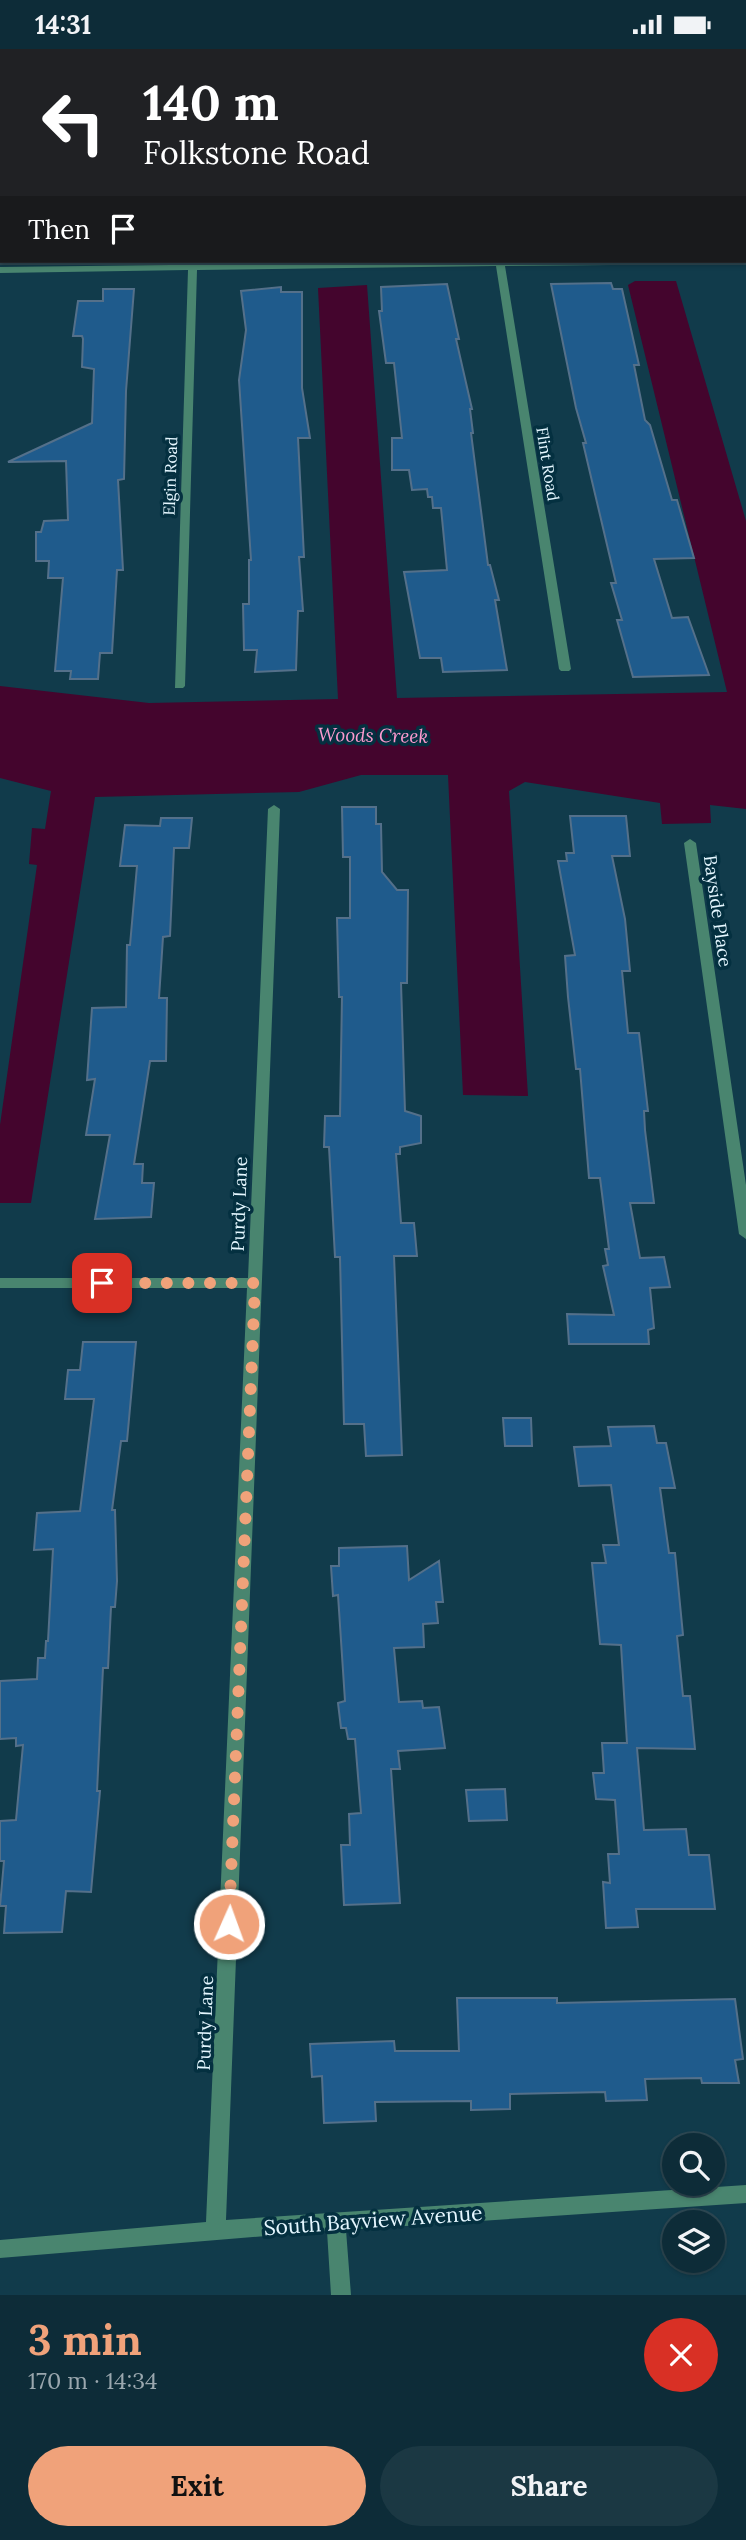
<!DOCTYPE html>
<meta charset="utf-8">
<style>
body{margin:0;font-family:Lora,serif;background:#1b3843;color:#f1f3f6;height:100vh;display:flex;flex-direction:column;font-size:26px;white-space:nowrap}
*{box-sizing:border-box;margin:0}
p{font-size:23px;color:#9aa7ae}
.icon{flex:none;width:38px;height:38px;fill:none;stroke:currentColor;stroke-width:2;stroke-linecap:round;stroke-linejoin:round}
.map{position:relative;height:2246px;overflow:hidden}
.sheet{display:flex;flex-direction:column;background:#0d2c38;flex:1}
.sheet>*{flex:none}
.top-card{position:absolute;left:0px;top:0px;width:747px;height:214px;box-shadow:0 2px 5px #0004,0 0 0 2px #2d4853;background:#202124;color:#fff;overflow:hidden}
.controls{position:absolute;left:662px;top:2084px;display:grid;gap:14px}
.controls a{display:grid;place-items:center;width:63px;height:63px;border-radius:50%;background:#0d2c38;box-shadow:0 2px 5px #0004,0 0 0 2px #2d4853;font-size:35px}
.pin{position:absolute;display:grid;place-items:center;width:60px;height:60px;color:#fff;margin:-30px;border-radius:14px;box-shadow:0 4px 10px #0006}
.me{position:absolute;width:77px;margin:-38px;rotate:2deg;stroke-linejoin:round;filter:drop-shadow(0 0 5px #0008)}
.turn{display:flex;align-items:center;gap:24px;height:147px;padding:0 28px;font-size:32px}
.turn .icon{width:91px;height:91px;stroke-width:2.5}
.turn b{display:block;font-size:49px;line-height:60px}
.then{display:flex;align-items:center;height:66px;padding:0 28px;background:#0003;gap:14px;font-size:26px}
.round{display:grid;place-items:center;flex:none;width:74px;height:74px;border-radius:37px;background:#1b3843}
.overview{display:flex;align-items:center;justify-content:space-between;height:119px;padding:0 28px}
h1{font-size:42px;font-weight:700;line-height:52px;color:#f0a27a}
.action{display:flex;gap:14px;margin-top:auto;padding:14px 28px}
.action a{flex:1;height:80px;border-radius:42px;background:#f0a27a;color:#111;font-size:28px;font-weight:700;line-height:80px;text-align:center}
.action a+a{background:#1b3843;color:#f1f3f6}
.status{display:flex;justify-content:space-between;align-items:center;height:49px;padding:0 35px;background:#0d2c38;direction:ltr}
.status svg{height:19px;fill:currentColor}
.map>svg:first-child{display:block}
.water{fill:#44052d}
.building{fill:#1f5b8c;stroke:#54708a;stroke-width:2}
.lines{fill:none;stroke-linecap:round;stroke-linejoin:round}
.minor{fill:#49856f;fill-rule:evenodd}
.route{stroke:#f0a27a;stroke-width:12;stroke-dasharray:0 21.6}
.labels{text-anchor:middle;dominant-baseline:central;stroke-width:7;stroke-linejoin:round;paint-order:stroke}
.far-street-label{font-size:16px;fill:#e5f7ff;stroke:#043040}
.street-label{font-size:18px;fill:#e5f7ff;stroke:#043040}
.water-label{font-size:19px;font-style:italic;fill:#fc9ace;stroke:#043040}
.near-street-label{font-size:21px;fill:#e5f7ff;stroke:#043040}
</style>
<div class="status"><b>14:31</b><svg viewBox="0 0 49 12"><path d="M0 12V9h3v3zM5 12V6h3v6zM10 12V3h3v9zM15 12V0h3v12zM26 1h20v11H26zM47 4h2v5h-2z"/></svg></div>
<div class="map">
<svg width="746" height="2246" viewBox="0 0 746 2246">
<rect width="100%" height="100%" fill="#113b4b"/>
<!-- water -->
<path class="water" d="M635,232H676L746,472V760L710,756L711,774L662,775L660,754L525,733L509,742L528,1047L463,1046L448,726H361L299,743L95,748L31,1154H0V1076L37,816L29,815L32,779L45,780L51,742L0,729V637L149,654L338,650L318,239L367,236L397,649L727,643L628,236Z"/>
<!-- building -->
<path class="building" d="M611,234L613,240H622L639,316H634L645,371L650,376L672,451H677L694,509L654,510L672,569L688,568L709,626L633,628L617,571H622L611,534H616L583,394H586L576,359L551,235Z
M447,235L459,290H456L472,360H470L473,384H471L488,516H490L499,551H495L507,621L443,623L441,609H420L404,523L447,521L441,459H433L432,448H428L427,440L412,441L409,421H392V389H402L394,314H386L379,262H382L381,238Z
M281,238V243H302V339L310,389H298L304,508H299L303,562H298L296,621L255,623L257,601H244L243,555H249V511H251L239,331L246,281L241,242Z
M103,240H134L126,342L124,430L118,431L123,521H117L112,604H100L98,630H70L71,622H55L63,529H48L49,512H36V483H41L44,472L68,471L66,412L8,413L92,374L94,320L82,318L83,290L82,287H73L78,252H103Z
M342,758H376V775H381L382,823L397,841H408L407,934H401L405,1062L421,1067V1094L400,1098V1105H396L401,1174H414L417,1207H394L402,1406L366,1407L364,1375H344L340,1208H335L329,1098H324L325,1067H340L342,948H339L337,869H350V808H343Z
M570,767H626L630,807H612L625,870L630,922H622L628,984H639L648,1062H644L645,1081L654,1154H630L640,1209L664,1208L670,1238L650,1239L654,1279L648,1281L649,1295H569L567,1265L614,1266L603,1217L608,1216L605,1200H609L600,1129H589L580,1020H576L568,948L565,907L575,906L558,812H567L566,804H574Z
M161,769H192L189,799H174L170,887L163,888L159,949H167L166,1012H150L134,1115H143L142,1134H154L151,1168L95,1170L110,1086H86L95,1030L87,1031L92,959L126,958L127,896H130L137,817H120L125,776L160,777Z
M83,1293H136L127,1392H121L112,1461H115L117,1532L115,1558H111L108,1619H103L97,1742H100L91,1843L66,1842L62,1883L4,1884L6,1857H0L4,1812H0V1772L16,1771L23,1696L16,1697V1689L0,1690V1632L37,1630L38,1609H45L46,1592H48L53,1500L34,1501L37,1464L80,1462L94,1350H65L68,1321H80Z
M503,1369H531L532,1397H505Z
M654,1377L657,1394H666L675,1439H660L669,1504H675L683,1586L677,1587L683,1647H690L695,1700L637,1699L644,1781L686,1780L689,1806H709L715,1860H636L638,1878L606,1879L603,1833L610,1834L608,1805H619L615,1751L596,1750L593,1724H604L602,1694H627L621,1596L600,1595L592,1514H606L603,1496H619L611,1436L579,1437L574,1398L611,1397L608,1378Z
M407,1497L409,1531L439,1512L443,1553H436L438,1574L423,1575L424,1598L394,1599L399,1653L422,1652L423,1659L439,1658L445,1699L398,1702L400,1720H391L400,1854L344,1856L341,1796H350L349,1765L361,1764L355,1690H348L346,1679H341L338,1654L345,1652L338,1546L333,1547L331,1517H339V1499Z
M505,1740L507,1771L469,1772L466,1741Z
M457,1949H557V1954L735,1950L743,2010L735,2011L739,2034H702L701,2029L645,2030L647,2051L606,2052L605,2043L510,2045V2060L471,2061V2052L375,2053L376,2072L324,2074L322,2027L312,2028L310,1995L394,1992L395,2002H459Z"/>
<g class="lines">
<!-- minor -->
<path class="minor" d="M731,0H739V2H731Z
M0,42H2V46H0Z
M0,121H2V125H0Z
M498,212H719L715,215L505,217L571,620L569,622H561L559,620L496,217L197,221L185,637L183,639H175L188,221L0,224V218Z
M274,756L280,760L226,2171L746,2136V2154L346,2181L351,2246H331L327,2182L0,2209V2191L206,2173L247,1239H0V1229H248L268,760Z
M690,790L696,794L746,1136V1190L739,1185L684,794Z"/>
</g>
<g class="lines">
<!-- route -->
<path class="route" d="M102,1234H255L229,1875"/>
</g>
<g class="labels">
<!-- far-street labels -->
<g class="far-street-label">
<text transform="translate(548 415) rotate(81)">Flint Road</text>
<text transform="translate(170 427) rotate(-88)">Elgin Road</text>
</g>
<!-- street labels -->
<g class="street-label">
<text transform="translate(718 862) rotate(82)">Bayside Place</text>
<text transform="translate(239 1155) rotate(-88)">Purdy Lane</text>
<text transform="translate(205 1974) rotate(-88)">Purdy Lane</text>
</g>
<!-- water labels -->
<g class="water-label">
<text transform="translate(373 686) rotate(1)">Woods Creek</text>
</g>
<!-- near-street labels -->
<g class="near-street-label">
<text transform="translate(373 2171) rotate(-4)">South Bayview Avenue</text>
</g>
</g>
</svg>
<div class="controls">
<a><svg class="icon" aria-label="search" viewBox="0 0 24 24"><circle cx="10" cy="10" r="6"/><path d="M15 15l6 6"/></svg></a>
<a><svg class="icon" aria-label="layers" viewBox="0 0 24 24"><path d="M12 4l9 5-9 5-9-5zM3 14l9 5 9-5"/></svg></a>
</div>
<div class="pin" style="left:102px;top:1234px;background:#d93025"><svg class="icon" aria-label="arrive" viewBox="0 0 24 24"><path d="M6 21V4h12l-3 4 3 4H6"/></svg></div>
<svg class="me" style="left:229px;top:1875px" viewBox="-20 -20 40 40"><circle r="17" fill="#f0a27a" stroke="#fff" stroke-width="3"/><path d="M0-11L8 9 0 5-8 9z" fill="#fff"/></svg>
<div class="top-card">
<div class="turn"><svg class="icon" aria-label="left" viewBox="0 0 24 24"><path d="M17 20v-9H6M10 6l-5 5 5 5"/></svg><div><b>140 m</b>Folkstone Road</div></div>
<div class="then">Then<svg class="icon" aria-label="arrive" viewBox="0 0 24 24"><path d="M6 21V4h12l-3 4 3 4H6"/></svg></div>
</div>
</div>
<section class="sheet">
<div class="overview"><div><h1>3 min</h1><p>170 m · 14:34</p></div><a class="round" style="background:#d93025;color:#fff"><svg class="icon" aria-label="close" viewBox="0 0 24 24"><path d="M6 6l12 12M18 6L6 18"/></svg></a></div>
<div class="action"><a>Exit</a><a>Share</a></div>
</section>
